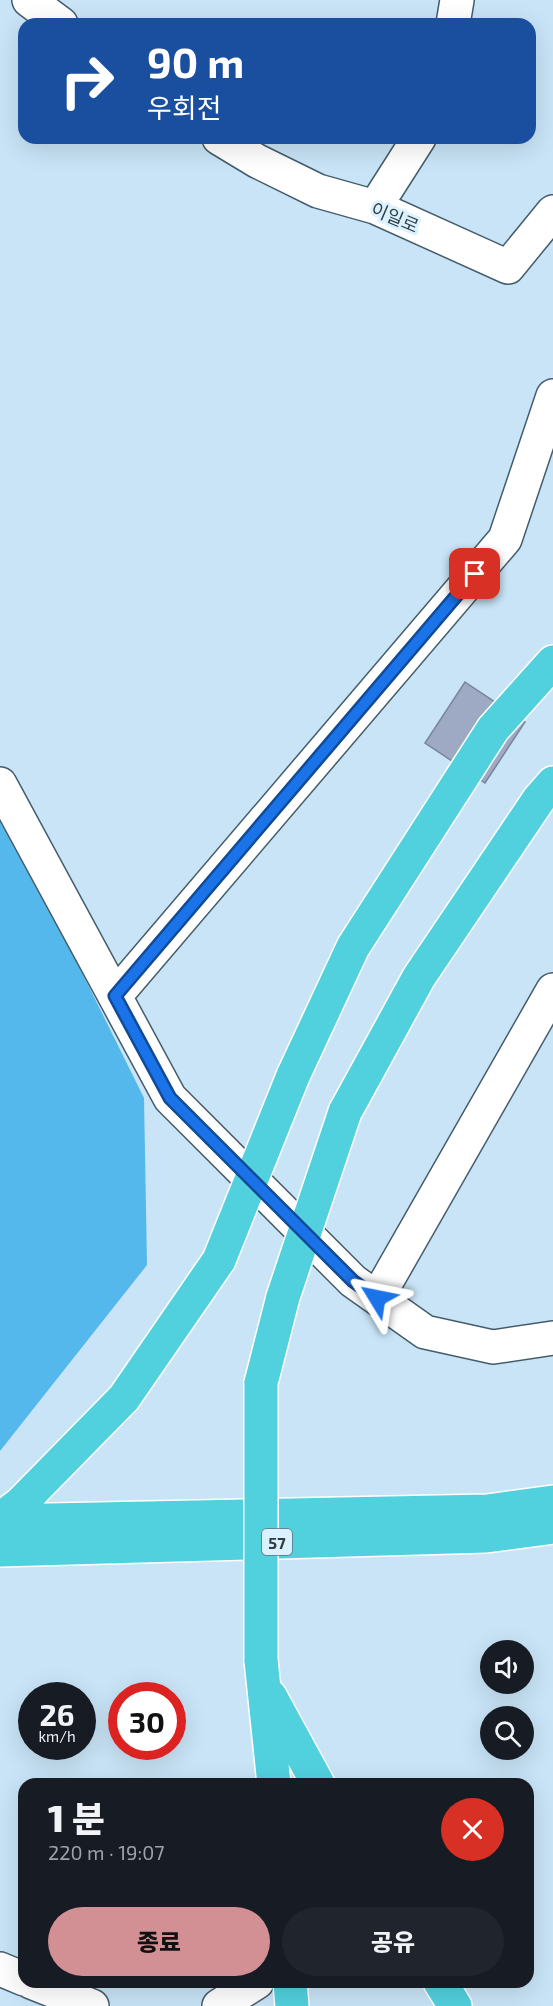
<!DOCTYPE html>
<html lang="ko">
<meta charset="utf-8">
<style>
body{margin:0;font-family:"Exo 2","Noto Sans KR",sans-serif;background:#20242c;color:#f1f3f6;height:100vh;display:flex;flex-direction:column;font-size:22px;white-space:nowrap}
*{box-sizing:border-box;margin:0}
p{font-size:20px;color:#9ea1a6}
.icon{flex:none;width:33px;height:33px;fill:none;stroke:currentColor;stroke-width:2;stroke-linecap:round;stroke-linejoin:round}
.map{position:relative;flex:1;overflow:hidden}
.side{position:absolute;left:18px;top:1778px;width:516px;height:210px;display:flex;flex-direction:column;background:#171b24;border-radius:18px;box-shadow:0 6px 24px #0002}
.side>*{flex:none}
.guide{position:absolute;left:18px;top:18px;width:518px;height:126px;border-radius:18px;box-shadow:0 6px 24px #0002;background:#1a4fa0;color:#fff;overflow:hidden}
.fabs{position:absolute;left:480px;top:1640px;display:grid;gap:12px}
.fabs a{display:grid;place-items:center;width:54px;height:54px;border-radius:50%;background:#171b24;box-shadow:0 6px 24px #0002;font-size:30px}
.speed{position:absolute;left:18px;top:1682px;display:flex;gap:12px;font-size:30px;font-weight:700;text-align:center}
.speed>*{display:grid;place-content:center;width:78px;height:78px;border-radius:50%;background:#171b24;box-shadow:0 6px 24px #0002;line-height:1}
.speed small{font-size:15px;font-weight:400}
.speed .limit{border:9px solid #d22;background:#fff;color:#111}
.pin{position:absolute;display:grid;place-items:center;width:51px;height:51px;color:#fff;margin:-26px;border-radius:12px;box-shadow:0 3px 9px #0006}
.me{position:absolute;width:66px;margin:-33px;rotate:305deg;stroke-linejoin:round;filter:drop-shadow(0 0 4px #0008)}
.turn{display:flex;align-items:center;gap:21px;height:126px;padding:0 30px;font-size:27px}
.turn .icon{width:78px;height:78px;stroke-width:2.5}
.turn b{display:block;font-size:42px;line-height:51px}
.round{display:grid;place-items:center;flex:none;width:63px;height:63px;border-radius:32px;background:#20242c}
.overview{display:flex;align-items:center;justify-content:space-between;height:102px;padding:0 30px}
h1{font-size:36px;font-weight:800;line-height:45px}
.primary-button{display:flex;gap:12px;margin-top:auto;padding:12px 30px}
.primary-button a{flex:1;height:69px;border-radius:36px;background:#d29095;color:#111;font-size:24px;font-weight:800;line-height:69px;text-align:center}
.primary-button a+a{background:#20242c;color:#f1f3f6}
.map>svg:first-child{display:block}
.forest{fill:#54b8ed}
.building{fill:#9eaac3;stroke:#79849b;stroke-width:1.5}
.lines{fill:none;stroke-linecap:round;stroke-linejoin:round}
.minor-casing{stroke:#445d6c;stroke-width:36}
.highway-casing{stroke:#fff;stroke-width:36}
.minor{stroke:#fff;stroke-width:33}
.highway{stroke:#51d1de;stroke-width:33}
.highway-bridge-casing{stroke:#fff;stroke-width:36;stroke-linecap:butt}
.highway-bridge{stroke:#51d1de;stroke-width:33}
.route-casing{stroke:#114b97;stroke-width:15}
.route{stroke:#1a73e8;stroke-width:10}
.labels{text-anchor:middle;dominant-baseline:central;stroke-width:6;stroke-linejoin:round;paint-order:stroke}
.shield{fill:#daf1ff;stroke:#63727b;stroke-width:1.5}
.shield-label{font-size:16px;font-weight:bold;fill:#303b42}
.street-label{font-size:18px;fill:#303b42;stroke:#daf1ff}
</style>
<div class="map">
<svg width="553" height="2006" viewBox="0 0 553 2006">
<rect width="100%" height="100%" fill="#c8e4f6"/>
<!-- forest -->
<path class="forest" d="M0,807L144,1098L147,1265L0,1451Z"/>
<!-- building -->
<path class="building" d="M465,682L525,722L485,783L425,743Z"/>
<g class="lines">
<defs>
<path id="minor" d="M29,0L61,24
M453,24L457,0
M219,138L257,161L318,191L375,207L508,267L553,212
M375,207L419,138
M0,784L170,1098L353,1281L425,1332L493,1347L553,1338
M115,996L505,539L553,396
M377,1298L553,990
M0,1969L24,1979
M31,1982L92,2006
M219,2006L257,1982"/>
<path id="highway" d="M293,1076L353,947L493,729L553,662
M345,1112L419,977L539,799L553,783
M261,1383L283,1297
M0,1519L20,1504L124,1398L219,1260
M0,1521L487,1511L553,1502
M0,1550L486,1536L553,1527
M261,1660L274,1784
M270,1696L318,1784
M290,1982L292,2006
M440,1982L455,2006"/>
</defs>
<!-- minor casing -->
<use href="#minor" class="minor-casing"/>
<!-- highway casing -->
<use href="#highway" class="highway-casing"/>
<!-- minor -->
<use href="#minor" class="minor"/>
<!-- highway -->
<use href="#highway" class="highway"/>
<defs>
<path id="highway-bridge" d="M219,1260L293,1076
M283,1297L345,1112
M261,1660V1383"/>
</defs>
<!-- highway-bridge casing -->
<use href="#highway-bridge" class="highway-bridge-casing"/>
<!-- highway-bridge -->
<use href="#highway-bridge" class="highway-bridge"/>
</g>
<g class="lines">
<defs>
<path id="route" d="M377,1298L353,1281L170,1098L115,996L475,574"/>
</defs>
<!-- route casing -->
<use href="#route" class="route-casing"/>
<!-- route -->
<use href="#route" class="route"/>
</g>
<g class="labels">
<!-- shield labels -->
<rect class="shield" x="262" y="1529" width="30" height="26" rx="4.5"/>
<g class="shield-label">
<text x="277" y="1542">57</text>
</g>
<!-- street labels -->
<g class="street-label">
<text transform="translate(395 217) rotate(23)">이일로</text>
</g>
</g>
</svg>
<div class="fabs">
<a><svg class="icon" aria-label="sound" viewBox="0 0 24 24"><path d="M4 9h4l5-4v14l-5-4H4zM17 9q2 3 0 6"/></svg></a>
<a><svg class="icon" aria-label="search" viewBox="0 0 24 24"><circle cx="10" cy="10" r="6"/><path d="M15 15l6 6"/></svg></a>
</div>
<div class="speed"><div>26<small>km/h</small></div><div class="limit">30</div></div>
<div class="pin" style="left:475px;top:574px;background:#d93025"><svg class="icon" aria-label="arrive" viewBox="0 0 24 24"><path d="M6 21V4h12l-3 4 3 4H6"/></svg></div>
<svg class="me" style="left:377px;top:1298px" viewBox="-20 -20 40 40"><path d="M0-17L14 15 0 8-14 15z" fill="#1a73e8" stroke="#fff" stroke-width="4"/></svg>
<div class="guide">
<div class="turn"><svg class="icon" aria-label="right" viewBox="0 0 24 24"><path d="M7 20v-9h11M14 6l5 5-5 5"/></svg><div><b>90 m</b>우회전</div></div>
</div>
<section class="side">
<div class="overview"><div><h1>1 분</h1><p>220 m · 19:07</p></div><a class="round" style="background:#d93025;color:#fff"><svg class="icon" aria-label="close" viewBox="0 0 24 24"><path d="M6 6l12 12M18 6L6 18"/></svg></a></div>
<div class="primary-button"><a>종료</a><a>공유</a></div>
</section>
</div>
